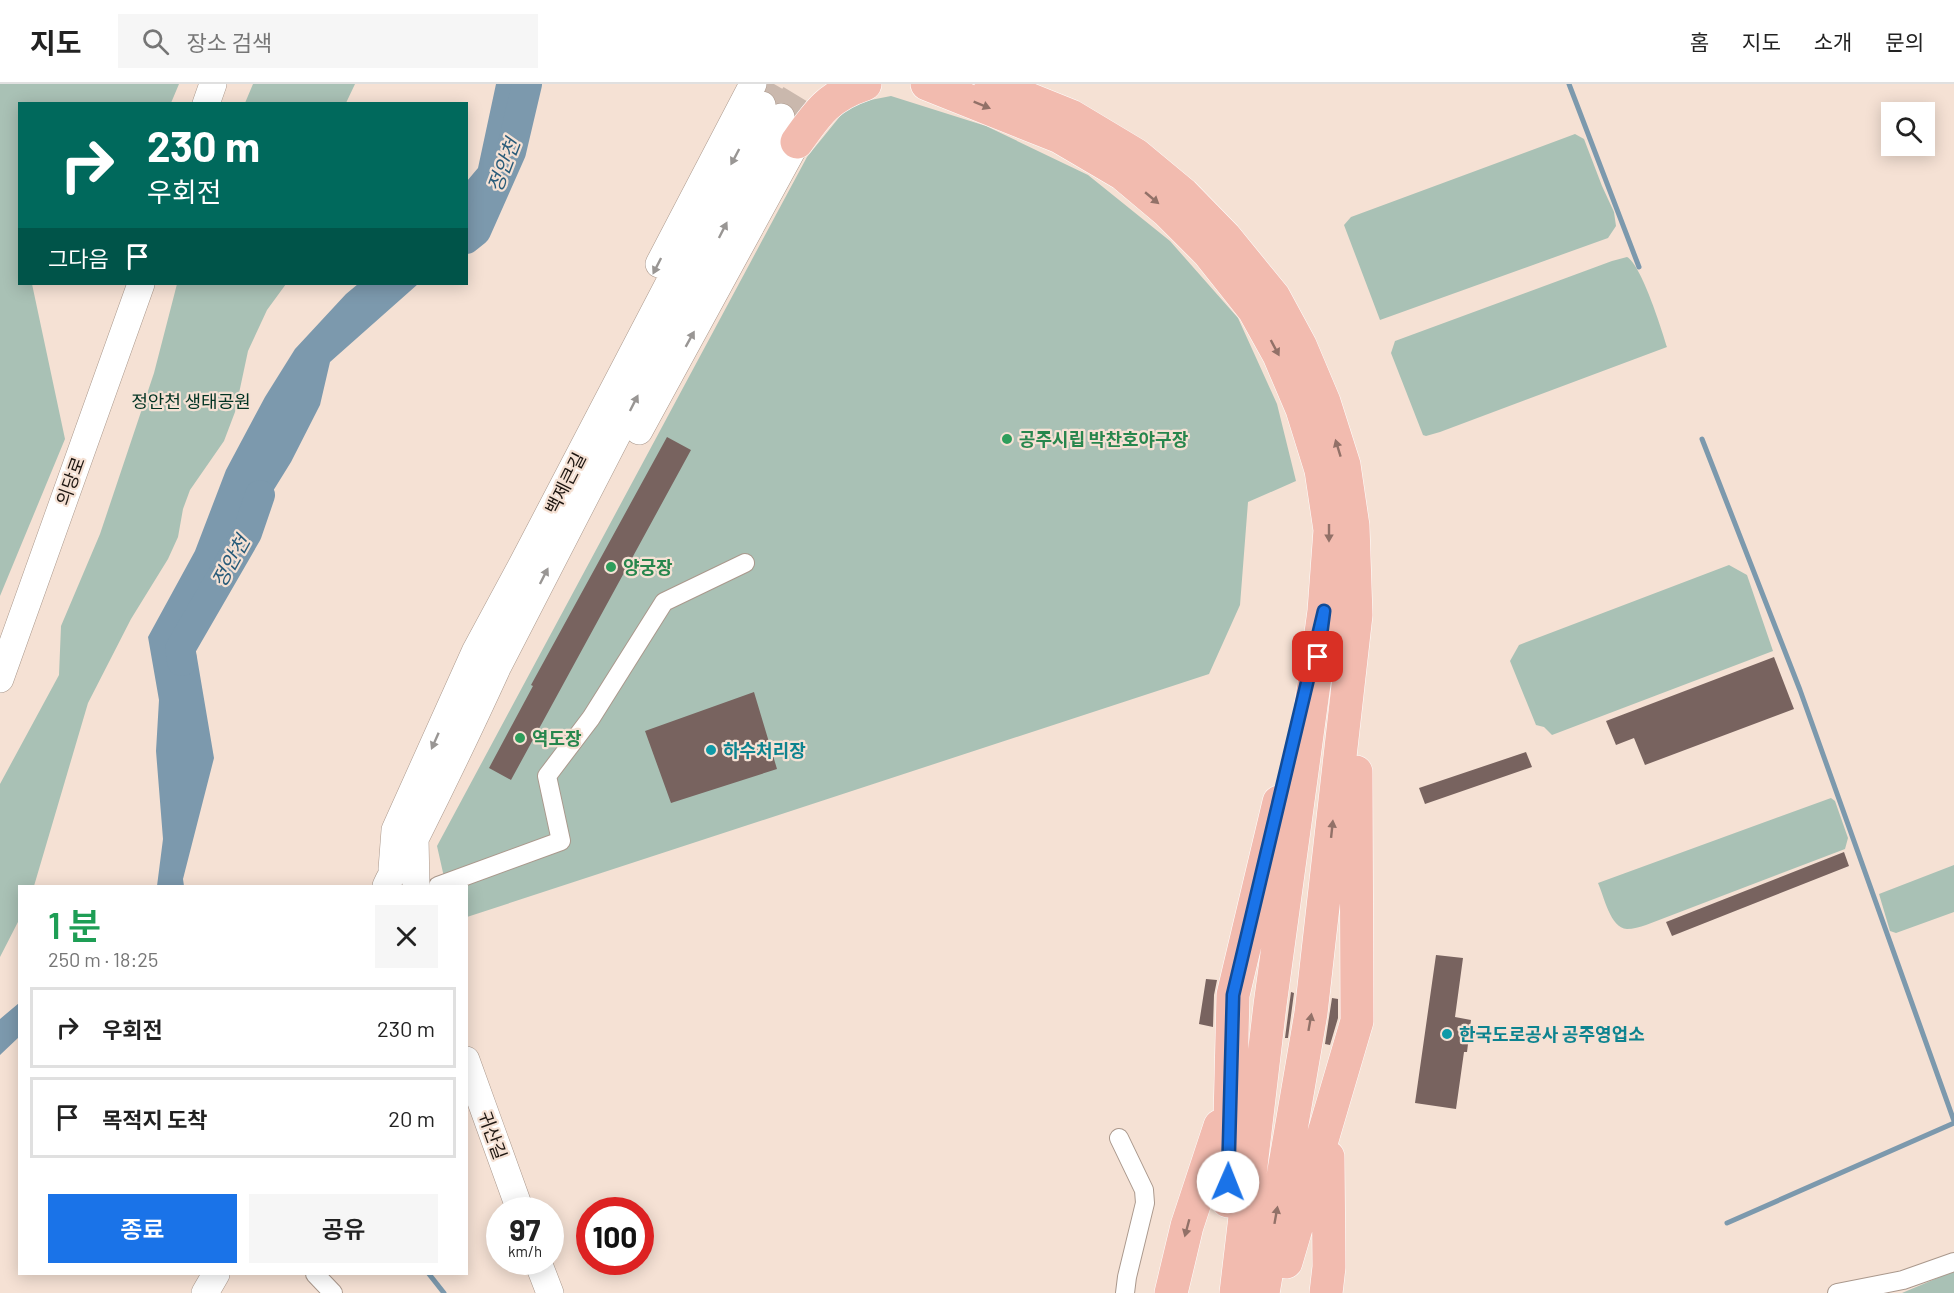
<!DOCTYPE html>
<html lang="ko">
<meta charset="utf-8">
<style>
body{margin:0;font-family:Barlow,"Noto Sans KR",sans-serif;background:#f6f6f6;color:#222;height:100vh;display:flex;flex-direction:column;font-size:22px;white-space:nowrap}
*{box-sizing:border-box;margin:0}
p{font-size:20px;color:#767676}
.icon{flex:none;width:33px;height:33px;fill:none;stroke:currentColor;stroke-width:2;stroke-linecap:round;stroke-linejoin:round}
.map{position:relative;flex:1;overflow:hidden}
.details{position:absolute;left:18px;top:801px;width:450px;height:390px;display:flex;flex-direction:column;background:#fff;border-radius:0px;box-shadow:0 3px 15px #0003}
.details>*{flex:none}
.guide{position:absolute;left:18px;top:18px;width:450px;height:183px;border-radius:0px;box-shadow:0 3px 15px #0003;background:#00695c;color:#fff;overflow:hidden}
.fabs{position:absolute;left:1881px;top:18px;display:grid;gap:12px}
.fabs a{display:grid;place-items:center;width:54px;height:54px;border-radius:0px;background:#fff;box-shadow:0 3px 15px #0003;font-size:30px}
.speed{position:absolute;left:486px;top:1113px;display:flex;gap:12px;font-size:30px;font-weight:700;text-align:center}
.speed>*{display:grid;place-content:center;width:78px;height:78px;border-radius:50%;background:#fff;box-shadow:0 3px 15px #0003;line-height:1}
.speed small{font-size:15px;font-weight:400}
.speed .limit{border:9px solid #d22;background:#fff;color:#111}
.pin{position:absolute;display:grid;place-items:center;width:51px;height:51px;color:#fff;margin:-26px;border-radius:12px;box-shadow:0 3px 9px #0006}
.me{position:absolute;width:66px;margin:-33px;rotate:1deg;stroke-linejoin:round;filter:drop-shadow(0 0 4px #0008)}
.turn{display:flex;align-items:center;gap:21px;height:126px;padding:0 30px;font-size:27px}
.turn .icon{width:78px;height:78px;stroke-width:2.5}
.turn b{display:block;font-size:42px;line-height:51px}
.then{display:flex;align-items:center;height:57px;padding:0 30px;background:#0003;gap:12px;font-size:22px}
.round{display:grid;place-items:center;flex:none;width:63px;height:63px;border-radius:0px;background:#f6f6f6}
.headline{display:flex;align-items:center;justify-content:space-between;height:102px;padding:0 30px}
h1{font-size:36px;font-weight:600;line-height:45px;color:#1e9e55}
.button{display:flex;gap:12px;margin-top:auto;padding:12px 30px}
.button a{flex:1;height:69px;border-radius:0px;background:#1a73e8;color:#fff;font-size:24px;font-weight:600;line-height:69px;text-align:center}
.button a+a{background:#f6f6f6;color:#222}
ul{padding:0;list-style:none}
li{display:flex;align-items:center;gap:18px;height:81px;margin:0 12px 9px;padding:0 18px;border:3px solid #e0e0e0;border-radius:0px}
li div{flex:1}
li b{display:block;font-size:22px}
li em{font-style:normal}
header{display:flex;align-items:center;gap:36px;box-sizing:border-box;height:84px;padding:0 30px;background:#fff;border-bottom:2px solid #e0e0e0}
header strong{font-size:28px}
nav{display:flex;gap:33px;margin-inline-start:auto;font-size:21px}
.search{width:420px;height:54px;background:#f6f6f6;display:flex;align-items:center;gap:15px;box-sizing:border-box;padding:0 21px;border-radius:0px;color:#767676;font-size:22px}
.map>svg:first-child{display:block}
.green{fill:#a9c1b5}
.water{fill:#7c99ad}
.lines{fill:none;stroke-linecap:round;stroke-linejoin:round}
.stream{stroke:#7c99ad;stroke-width:5}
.river{stroke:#7c99ad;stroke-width:30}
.building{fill:#78635f}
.secondary-tunnel{stroke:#cab8ad;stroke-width:27;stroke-dasharray:27 14;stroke-linecap:butt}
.street-casing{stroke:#aa988c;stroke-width:20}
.secondary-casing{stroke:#aa988c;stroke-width:28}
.highway-casing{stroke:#fff;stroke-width:34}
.street{stroke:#fff;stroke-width:18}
.secondary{stroke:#fff;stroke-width:27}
.highway{stroke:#f2bbaf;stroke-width:33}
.oneway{fill:#927168}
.oneway2{fill:#999694}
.route-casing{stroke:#114b97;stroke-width:15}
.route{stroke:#1a73e8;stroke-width:10}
.leisure-dot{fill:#2e9e5b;stroke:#f5e1d4;stroke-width:2}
.culture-dot{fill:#0f9aa8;stroke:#f5e1d4;stroke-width:2}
.labels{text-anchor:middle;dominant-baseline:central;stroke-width:4.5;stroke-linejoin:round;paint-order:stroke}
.park-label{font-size:18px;fill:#013322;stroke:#f5e1d4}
.leisure-label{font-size:18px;font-weight:bold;fill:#27864d;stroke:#f5e1d4;text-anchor:start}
.street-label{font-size:18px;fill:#1d1611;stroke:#f5e1d4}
.culture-label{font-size:18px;font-weight:bold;fill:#0d838f;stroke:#f5e1d4;text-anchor:start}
.water-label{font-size:20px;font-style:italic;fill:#285b79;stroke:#f5e1d4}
</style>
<header>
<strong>지도</strong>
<div class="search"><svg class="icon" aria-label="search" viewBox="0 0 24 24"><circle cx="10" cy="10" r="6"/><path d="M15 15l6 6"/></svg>장소 검색</div>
<nav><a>홈</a><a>지도</a><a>소개</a><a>문의</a></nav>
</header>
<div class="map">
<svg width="1954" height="1209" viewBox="0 0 1954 1209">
<rect width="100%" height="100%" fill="#f5e1d4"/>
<!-- green -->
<path class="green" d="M0,0H179L171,19L20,20V200H32L65,355L0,512Z
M253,0H355L346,19H245Z
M891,12L986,42L1088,91L1170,157L1238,234L1277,320L1296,397L1248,418L1240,521L1209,590L467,833L466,802H446L437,762L807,73L850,20Z
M1575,50L1584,55L1602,102L1614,128L1616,142L1608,154L1380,236L1344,141L1351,133Z
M1627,173C1641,180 1662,246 1667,263L1440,348L1426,352L1423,351L1391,269L1395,257L1612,177Z
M177,200H286L267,226L248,267L235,328L224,357L190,406L183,425L178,453L168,475L131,535L88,619L34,802H20L19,836L0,873V700L59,591L61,542L100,450L154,289Z
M1729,481L1747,491L1773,567L1552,651L1544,643L1536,641L1510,577L1519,561Z
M1831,714L1835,717L1848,754L1845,765L1646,841C1640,843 1633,845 1627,845C1610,844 1604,812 1598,799Z
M1954,781V828L1896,849L1890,847L1879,810Z
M1954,1187V1209H1902Z"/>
<!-- water -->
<path class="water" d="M496,0H535L511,68L476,147L467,156V97L478,84Z
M358,200H418L330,278L320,321L291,378L247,449L192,544L214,674L183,795L184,802H157L163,755L156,667L159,616L148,553L195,467L226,386L265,313L295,265L346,210Z
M19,919V953L0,971V935Z"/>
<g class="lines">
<!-- stream -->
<path class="stream" d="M1569,0L1639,183
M1702,355L1800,606L1954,1037
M1727,1139L1954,1039
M429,1190L444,1209"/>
<!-- river -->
<path class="river" d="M466,155L476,147L511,68L527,0
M182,577L180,565L247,449L260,411"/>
</g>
<!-- building -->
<path class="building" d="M667,353L691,366L511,696L489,684L533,602L531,601Z
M1774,573L1794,625L1645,681L1634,654L1616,661L1606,637Z
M754,608L777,685L671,719L645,647Z
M1526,668L1532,683L1425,720L1419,704Z
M1844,768L1849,782L1672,852L1666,838Z
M1436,871L1463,874L1455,933L1471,936L1467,968H1464L1456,1025L1415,1019Z
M1206,895L1217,896L1214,911L1213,943L1199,940Z
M1291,908L1294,909L1288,954H1285Z
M1332,914L1338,915V934L1330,961L1325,960Z"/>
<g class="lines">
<!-- secondary-tunnel -->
<path class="secondary-tunnel" d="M762,21L774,0
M781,33L801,0"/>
<defs>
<path id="street" d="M438,802L561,757L547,692L591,634L664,518L745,479
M1119,1054L1144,1106L1145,1119L1127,1193L1125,1209
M315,1190L333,1209
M1837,1209L1903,1196L1954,1178"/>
<path id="secondary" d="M206,20L213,0
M659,180L753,0
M639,347L806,41
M0,595L141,200
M415,754L416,802
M392,785L395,746L475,568L524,477L762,21
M386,802C394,783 407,769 417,751C445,695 472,639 498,582L781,33
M466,976L520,1126
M538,1178L550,1209
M205,1209L216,1190"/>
<path id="highway" d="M927,0L1060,53L1123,90L1167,127L1208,168L1254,226L1279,271L1302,325L1321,386L1330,446L1324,527L1270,921L1236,1209
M991,0L1071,32L1136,71L1183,110L1225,153L1274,213L1300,261L1324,318L1344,381L1353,442L1356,531L1311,929L1263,1209
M797,58C818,28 829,12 865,0
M1228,1117L1233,911L1279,718
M1286,1178L1357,937L1356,688
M1171,1209L1187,1142L1220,1042
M1326,1209L1329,1183L1328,1073"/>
</defs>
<!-- street casing -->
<use href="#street" class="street-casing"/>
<!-- secondary casing -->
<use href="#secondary" class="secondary-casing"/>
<!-- highway casing -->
<use href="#highway" class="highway-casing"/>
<!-- street -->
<use href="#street" class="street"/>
<!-- secondary -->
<use href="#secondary" class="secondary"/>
<!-- highway -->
<use href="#highway" class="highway"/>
</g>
<!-- one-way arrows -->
<defs><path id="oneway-solid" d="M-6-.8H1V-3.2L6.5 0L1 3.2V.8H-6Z" transform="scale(1.5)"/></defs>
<g class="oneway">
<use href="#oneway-solid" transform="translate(982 21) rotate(22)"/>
<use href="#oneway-solid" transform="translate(1152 114) rotate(40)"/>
<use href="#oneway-solid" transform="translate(1275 264) rotate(62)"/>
<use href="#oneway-solid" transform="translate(1338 364) rotate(-107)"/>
<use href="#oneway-solid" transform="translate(1329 449) rotate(90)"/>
<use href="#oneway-solid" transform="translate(1332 745) rotate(-84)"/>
<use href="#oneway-solid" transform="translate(1310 938) rotate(-80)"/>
<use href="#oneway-solid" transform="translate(1276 1131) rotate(-80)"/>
<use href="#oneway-solid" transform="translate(1187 1144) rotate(105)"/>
</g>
<g class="oneway2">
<use href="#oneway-solid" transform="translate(735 73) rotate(118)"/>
<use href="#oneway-solid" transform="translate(723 146) rotate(-63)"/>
<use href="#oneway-solid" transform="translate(657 182) rotate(117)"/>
<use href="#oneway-solid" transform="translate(690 255) rotate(-61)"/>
<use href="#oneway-solid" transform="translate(634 319) rotate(-63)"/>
<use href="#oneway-solid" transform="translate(544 492) rotate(-63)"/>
<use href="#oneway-solid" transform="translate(435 657) rotate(114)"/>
</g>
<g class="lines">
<defs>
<path id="route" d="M1228,1098L1233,911L1324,527L1318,573"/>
</defs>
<!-- route casing -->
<use href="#route" class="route-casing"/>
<!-- route -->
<use href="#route" class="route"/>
</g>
<!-- markers -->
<g class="leisure-dot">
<circle cx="1007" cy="355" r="6"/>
<circle cx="611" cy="483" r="6"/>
<circle cx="520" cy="654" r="6"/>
</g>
<g class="culture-dot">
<circle cx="711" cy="666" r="6"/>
<circle cx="1447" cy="950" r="6"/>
</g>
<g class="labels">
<!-- park labels -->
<g class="park-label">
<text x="191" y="317">정안천 생태공원</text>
</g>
<!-- leisure labels -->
<g class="leisure-label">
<text x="1019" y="355">공주시립 박찬호야구장</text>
<text x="623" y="483">양궁장</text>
<text x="532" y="654">역도장</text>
</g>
<!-- street labels -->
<g class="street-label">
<text transform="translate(70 397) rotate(-70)">의당로</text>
<text transform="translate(565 399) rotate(-63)">백제큰길</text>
<text transform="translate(493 1051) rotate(70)">귀산길</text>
</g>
<!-- culture labels -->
<g class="culture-label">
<text x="723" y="666">하수처리장</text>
<text x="1459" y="950">한국도로공사 공주영업소</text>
</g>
<!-- water labels -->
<g class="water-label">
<text transform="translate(503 81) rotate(-69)">정안천</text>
<text transform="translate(230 477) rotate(-61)">정안천</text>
</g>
</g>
</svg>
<div class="fabs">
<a><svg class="icon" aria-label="search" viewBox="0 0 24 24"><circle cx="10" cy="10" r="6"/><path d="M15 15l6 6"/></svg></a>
</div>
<div class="speed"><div>97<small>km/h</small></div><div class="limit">100</div></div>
<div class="pin" style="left:1318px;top:573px;background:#d93025"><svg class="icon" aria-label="arrive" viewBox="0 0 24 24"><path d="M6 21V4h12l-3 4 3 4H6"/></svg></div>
<svg class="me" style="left:1228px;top:1098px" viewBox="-20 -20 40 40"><circle r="19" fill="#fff"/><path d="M0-13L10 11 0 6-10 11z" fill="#1a73e8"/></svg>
<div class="guide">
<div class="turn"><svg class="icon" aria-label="right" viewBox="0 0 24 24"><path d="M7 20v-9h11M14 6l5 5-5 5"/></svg><div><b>230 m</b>우회전</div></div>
<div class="then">그다음<svg class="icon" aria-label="arrive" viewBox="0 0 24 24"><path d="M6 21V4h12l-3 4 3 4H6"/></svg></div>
</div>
<section class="details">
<div class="headline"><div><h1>1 분</h1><p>250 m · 18:25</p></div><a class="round"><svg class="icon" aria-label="close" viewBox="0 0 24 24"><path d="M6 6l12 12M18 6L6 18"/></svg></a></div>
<ul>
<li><svg class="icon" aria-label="right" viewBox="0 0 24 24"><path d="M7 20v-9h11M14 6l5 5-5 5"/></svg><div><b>우회전</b></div><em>230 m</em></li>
<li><svg class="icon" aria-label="arrive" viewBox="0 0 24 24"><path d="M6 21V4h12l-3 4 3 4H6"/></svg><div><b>목적지 도착</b></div><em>20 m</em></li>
</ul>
<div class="button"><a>종료</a><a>공유</a></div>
</section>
</div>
